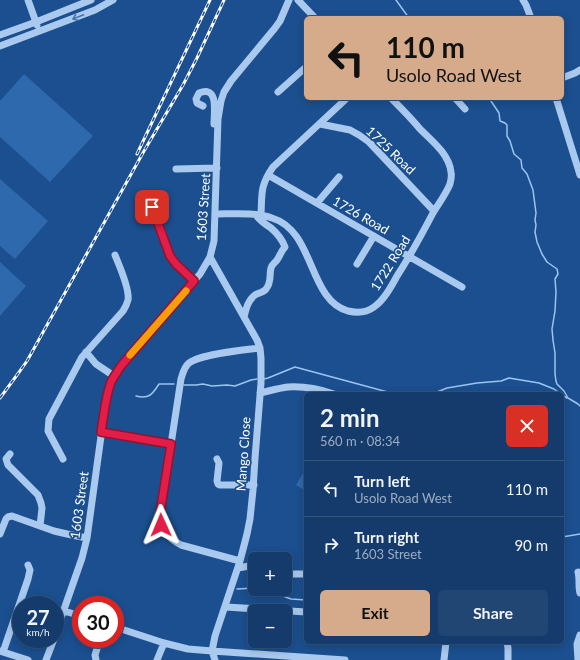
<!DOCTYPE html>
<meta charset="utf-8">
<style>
body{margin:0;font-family:Lato,sans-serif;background:#214673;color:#f1f3f6;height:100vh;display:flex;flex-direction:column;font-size:15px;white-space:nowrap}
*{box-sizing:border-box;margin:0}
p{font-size:13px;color:#9dadc1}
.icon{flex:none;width:22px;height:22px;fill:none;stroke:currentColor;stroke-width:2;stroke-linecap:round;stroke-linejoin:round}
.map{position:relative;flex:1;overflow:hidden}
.details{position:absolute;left:304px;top:392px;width:260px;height:252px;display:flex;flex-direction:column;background:#143b6b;border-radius:6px;box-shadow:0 2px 10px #0003,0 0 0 1px #33557e}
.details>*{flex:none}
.top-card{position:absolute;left:304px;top:16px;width:260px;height:84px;border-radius:6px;box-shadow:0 2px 10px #0003,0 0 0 1px #33557e;background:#d6ab8b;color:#111;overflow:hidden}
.tools{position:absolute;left:248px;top:552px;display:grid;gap:8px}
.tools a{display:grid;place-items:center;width:44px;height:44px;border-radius:6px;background:#143b6b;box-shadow:0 2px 10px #0003,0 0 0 1px #33557e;font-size:20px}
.speed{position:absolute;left:12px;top:596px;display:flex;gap:8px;font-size:20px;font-weight:700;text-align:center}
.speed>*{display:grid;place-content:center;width:52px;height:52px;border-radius:50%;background:#143b6b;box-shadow:0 2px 10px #0003,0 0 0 1px #33557e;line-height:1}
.speed small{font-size:10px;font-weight:400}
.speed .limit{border:6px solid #d22;background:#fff;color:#111}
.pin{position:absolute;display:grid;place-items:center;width:34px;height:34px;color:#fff;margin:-17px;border-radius:8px;box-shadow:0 2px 6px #0006}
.me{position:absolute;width:44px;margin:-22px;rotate:359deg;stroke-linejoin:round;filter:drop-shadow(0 0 3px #0008)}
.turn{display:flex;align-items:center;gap:14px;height:84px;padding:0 16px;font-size:18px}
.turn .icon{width:52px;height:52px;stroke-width:2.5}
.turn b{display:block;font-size:28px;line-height:34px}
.round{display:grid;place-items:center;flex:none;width:42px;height:42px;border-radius:6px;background:#214673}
.summary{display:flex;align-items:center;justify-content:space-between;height:68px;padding:0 16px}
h1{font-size:24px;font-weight:700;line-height:30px}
.button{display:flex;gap:8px;margin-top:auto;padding:8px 16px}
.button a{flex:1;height:46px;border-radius:6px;background:#d6ab8b;color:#111;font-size:16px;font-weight:700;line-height:46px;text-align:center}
.button a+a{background:#214673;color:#f1f3f6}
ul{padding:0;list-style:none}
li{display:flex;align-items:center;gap:12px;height:56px;padding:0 16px;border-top:1px solid #33557e}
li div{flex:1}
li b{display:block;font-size:15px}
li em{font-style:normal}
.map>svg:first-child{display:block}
.green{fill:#2e69ad}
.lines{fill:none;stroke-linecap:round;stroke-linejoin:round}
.stream{stroke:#9cc4f0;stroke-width:1.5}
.minor{stroke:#a9c9ee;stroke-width:7}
.rail-casing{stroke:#fff;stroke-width:3}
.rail{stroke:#1b4f8f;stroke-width:1.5;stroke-dasharray:4.5;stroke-linecap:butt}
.oneway{stroke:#4674ac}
.route-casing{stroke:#92132f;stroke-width:10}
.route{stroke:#e11d48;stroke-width:7}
.slow{stroke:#f59e0b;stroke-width:7}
.labels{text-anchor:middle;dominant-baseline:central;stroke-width:3.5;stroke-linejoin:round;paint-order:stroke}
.street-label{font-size:13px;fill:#fff;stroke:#1b4f8f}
</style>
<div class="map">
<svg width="580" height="660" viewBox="0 0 580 660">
<rect width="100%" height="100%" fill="#1b4f8f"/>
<!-- green -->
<path class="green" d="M24,74L93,136L50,182L0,137V101Z
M0,179L48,221L15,259L0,246Z
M0,262L26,286L0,316Z
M306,468V491L296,485Z"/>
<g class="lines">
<!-- stream -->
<path class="stream" d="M396,0L409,18
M489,98L499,113L500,121L505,123L507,125V136L510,141L514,154L521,160L522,168L527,174L533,190L536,213L535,220L536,225L535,232L537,242L542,254L547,262L557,269L558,274L555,279L556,292L555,311L552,329L553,340L555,353V374L556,381L557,384L564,391L568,398L578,404L580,406
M264,379L268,378L295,367L395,394
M184,385H196L203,384L212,386L227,385L235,386L251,380L257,379
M432,394L447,388L477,383L501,381L509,378L539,383L554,389L561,394
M562,395L567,398
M136,396C149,399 152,395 159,384H174
M562,537L580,534
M237,589L255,588
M264,589L291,599L306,600"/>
<!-- minor -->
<path class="minor" d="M28,0L37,25
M298,0L315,18
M523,0L526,5L531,18
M0,35L36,22L91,0
M0,46L95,10L113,0
M562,78L575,73L580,70
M278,92L306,67
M455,98L465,109
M556,98L580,175
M203,106L197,103L196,99L199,93C219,85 214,112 214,124
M320,124L350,130L359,135L369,142L434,211
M176,169L217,168
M268,175L462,287
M149,197L170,256L176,264L194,281
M317,203L339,177
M215,214C233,214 255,212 272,218C315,231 308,300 348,311C356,313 366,313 374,307C384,300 391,287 397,276C410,256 422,234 433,213C439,203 446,194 450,184C451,180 452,176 451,172C449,154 432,141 420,129C411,118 401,108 391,98
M261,215C262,193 260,186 273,167L347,98
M210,257L257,340L260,348L261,358V383L255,458L253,490L250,519L247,534L240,561L215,636L212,651L215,660
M357,264L374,236
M244,317C246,309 248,300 255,295C259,293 264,292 266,289C272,282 269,275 271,268C272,264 275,263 277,260C280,256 281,251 285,247C282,239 278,234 271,228C265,224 260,221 256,215
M86,352L96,364L114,376
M260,393C269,391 279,388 288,387C304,386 319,389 334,394
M101,432L171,444
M10,454L6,459L8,465L38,495L41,503L42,508L40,526
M63,459L48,431L49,419L82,357L123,311C125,308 127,304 128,300C130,289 119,265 115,255
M217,459L219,463L217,481L218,484L220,485H254
M0,534L6,519L8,517L12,516L54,531L67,534L87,538
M240,561L181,545C168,538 162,531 160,516L181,379C183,373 184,367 189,363C201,354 244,350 260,348
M238,568L255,565
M285,571L291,574H306
M578,572C580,579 578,586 580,593
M226,607L306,612
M64,611L81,616
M115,627L164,643L188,649L212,651L345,660
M55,635L82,558L87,538L106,400L111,383L121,366L200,274L210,257L214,241L218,119L221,101L224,92L231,81L275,28L280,21L289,0
M507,642L508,648V660
M0,651L28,660
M3,652L28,579L30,570L28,565
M46,660L54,639
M96,660L95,655L100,639
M157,660L164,643
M444,660L446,642
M578,660L577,644L580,635"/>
<defs>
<path id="rail" d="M137,154L210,0
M0,398L17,375L27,361L144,151L183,85L197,58L224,0"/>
</defs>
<!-- rail casing -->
<use href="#rail" class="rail-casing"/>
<!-- rail -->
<use href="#rail" class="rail"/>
</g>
<!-- one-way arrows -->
<defs><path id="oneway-shaft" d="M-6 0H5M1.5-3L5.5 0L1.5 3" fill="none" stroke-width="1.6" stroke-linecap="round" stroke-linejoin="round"/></defs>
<use class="oneway" href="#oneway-shaft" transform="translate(78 17) rotate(158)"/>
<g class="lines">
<defs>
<path id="route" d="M152,207L170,256L176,264L194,281L121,366C118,371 114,376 111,382C105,398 104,416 101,432L171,444L161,507L160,516L161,525"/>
</defs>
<!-- route casing -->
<use href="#route" class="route-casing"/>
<!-- route -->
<use href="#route" class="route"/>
<!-- slow -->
<path class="slow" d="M130,355L186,291"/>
</g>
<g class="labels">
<!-- street labels -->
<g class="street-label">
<text transform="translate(391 150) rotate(44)">1725 Road</text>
<text transform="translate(203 207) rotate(-86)">1603 Street</text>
<text transform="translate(361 215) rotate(30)">1726 Road</text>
<text transform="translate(390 263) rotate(-58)">1722 Road</text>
<text transform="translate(243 454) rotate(-86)">Mango Close</text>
<text transform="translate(79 505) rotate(-82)">1603 Street</text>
</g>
</g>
</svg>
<div class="tools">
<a>+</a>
<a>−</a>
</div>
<div class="speed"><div>27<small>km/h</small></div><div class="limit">30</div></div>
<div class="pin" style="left:152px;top:207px;background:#d93025"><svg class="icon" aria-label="arrive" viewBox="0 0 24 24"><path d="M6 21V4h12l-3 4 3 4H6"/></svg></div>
<svg class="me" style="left:161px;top:525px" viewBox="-20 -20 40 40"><path d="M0-17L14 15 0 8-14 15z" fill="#e11d48" stroke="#fff" stroke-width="4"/></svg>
<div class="top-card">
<div class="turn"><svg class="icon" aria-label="left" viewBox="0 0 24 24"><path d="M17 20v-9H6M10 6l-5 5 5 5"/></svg><div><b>110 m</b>Usolo Road West</div></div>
</div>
<section class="details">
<div class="summary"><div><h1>2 min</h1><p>560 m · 08:34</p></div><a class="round" style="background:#d93025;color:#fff"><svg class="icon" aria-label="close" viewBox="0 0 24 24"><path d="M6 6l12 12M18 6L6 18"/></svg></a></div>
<ul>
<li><svg class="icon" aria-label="left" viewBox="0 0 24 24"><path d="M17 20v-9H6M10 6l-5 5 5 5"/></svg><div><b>Turn left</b><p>Usolo Road West</p></div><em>110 m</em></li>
<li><svg class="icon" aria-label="right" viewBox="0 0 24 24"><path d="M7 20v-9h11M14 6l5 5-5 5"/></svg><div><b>Turn right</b><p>1603 Street</p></div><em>90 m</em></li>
</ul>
<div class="button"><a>Exit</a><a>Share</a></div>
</section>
</div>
